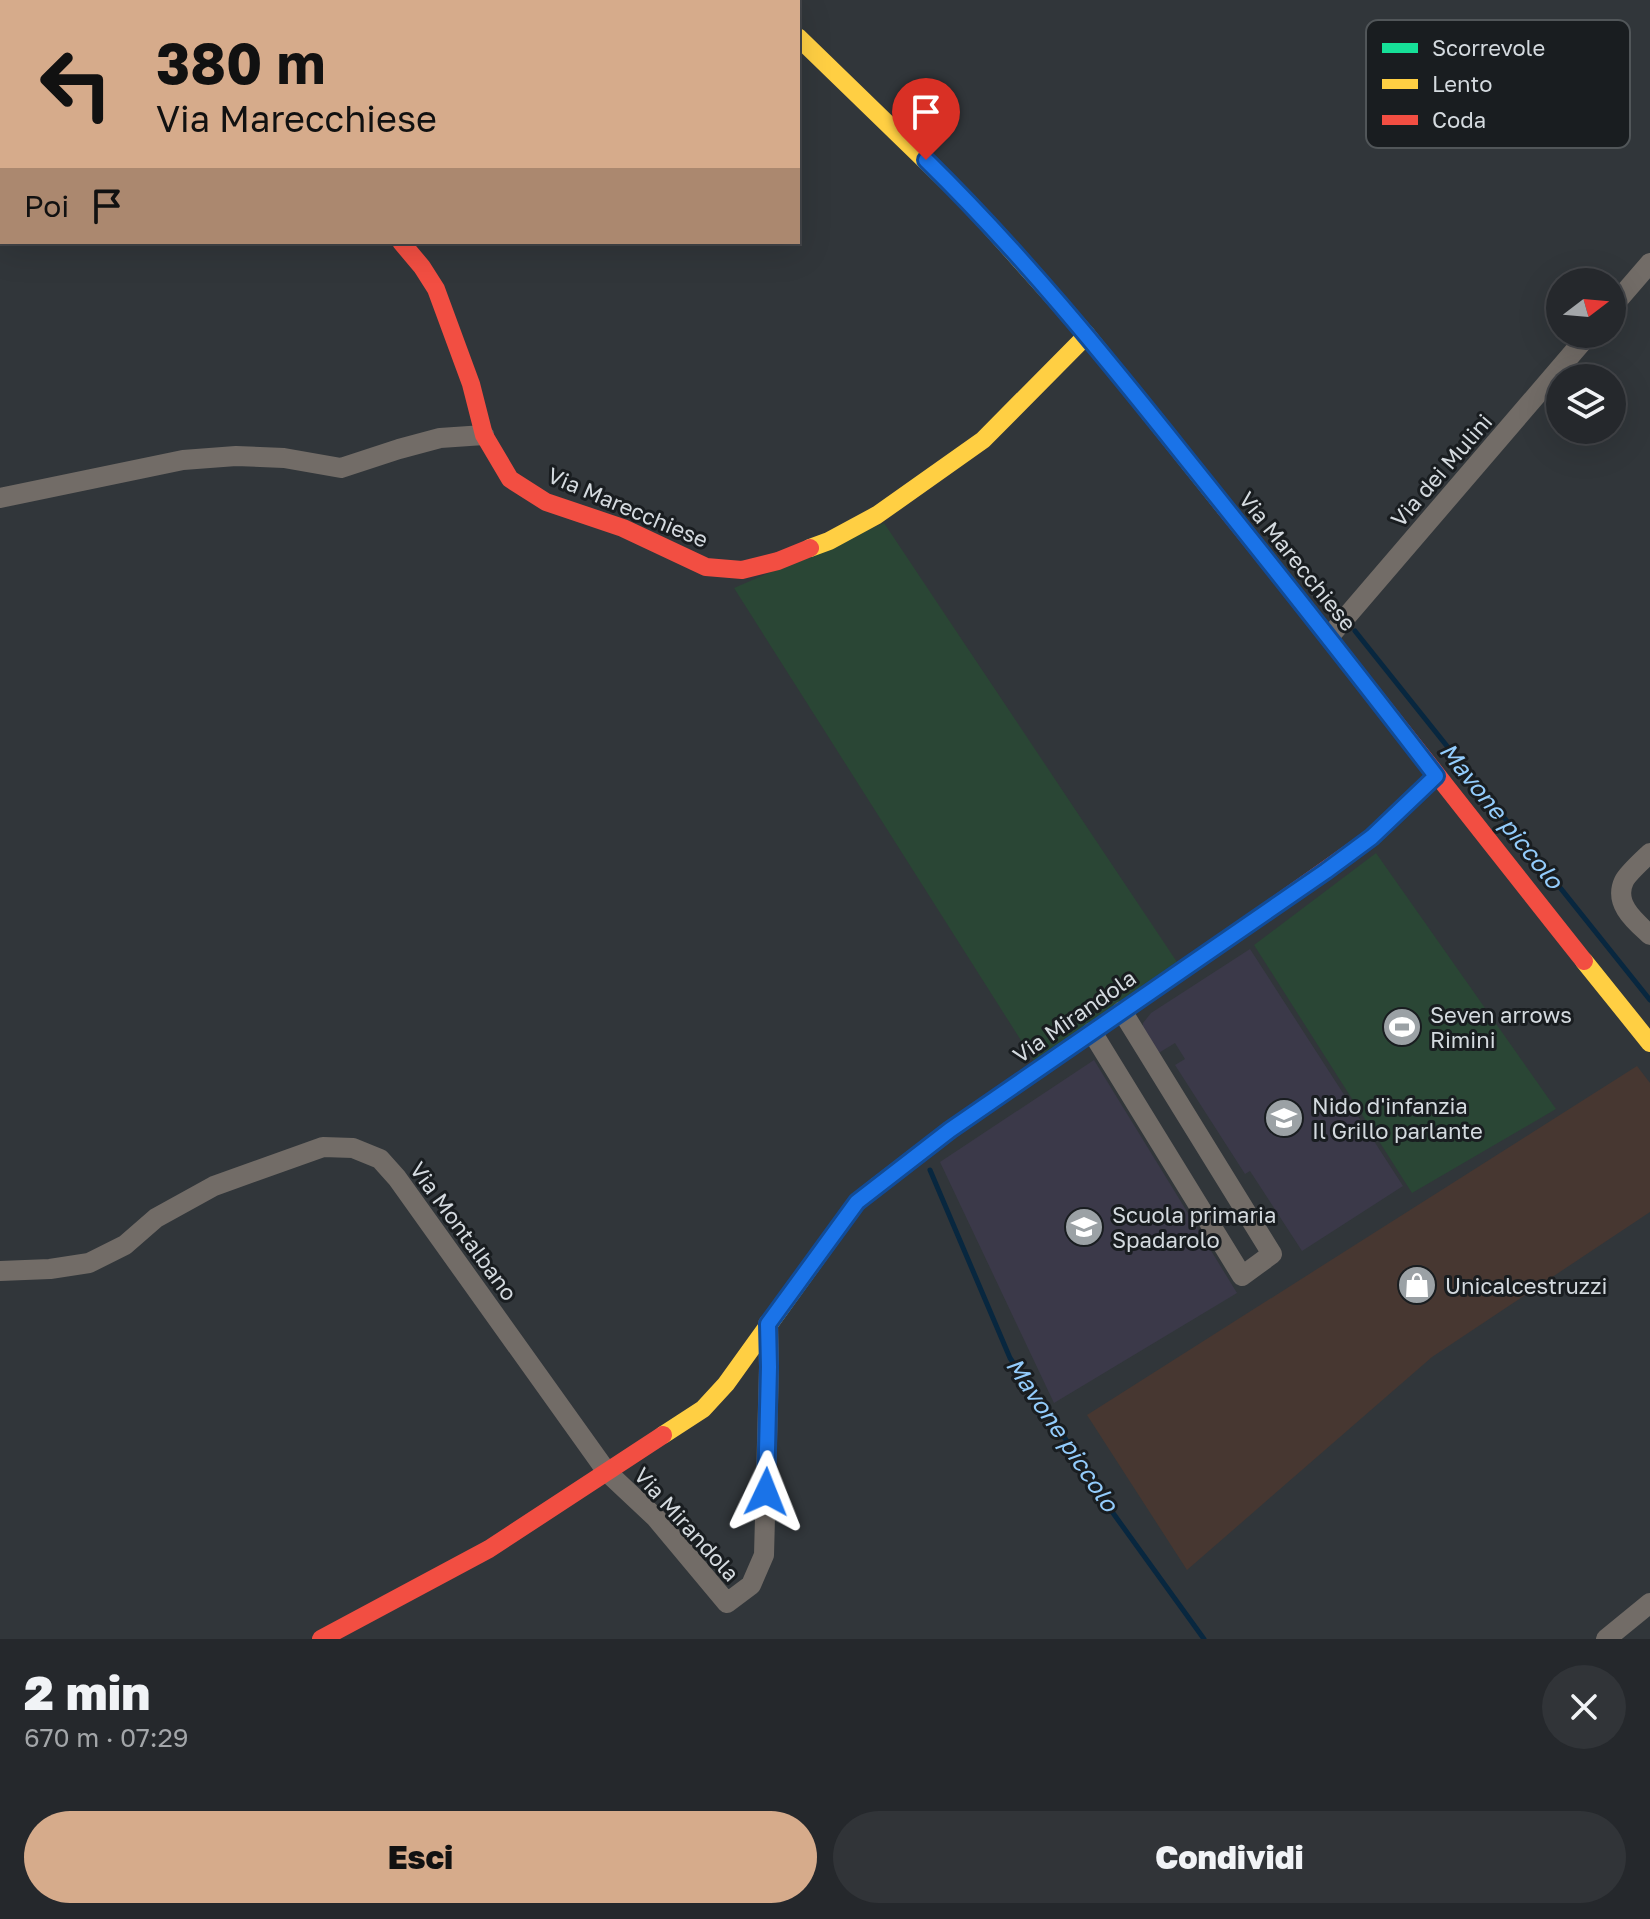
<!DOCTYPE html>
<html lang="it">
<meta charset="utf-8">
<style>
body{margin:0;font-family:"Golos Text",sans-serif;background:#313438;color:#f1f3f6;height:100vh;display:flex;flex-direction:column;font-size:30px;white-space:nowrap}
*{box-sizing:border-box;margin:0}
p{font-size:26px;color:#a3a6a9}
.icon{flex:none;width:44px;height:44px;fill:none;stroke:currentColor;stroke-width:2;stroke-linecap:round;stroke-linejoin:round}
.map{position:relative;height:1639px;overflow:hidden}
.details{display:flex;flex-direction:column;background:#25282c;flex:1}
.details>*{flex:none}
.banner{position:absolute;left:0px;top:0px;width:800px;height:244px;box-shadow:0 8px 32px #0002,0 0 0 2px #424448;background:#d6ab8b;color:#111;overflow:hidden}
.needle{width:52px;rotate:74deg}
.tools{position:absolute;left:1546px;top:268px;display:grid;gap:16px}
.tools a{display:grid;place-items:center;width:80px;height:80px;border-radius:50%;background:#25282c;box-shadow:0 8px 32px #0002,0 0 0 2px #424448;font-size:40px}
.pin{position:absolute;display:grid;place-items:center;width:68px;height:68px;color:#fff;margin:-82px -34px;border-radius:50% 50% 50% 0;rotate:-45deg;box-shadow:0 0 8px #0007}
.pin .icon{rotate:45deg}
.me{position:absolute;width:88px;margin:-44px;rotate:2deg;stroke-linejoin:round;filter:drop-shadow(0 0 6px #0008)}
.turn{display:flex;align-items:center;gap:28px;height:168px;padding:0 24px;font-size:36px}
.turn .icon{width:104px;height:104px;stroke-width:2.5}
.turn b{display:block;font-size:56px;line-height:68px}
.then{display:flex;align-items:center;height:76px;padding:0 24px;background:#0003;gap:16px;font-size:30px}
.round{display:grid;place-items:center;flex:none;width:84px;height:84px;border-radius:42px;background:#313438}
.head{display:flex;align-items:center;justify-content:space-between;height:136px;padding:0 24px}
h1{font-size:48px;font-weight:800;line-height:60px}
.cta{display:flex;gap:16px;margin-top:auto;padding:16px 24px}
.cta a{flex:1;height:92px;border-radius:48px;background:#d6ab8b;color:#111;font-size:32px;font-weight:800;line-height:92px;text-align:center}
.cta a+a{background:#313438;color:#f1f3f6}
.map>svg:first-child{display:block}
.commercial{fill:#473731}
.education{fill:#3b3949}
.green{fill:#2a4635}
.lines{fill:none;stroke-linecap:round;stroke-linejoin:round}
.stream{stroke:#08273f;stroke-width:5}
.street{stroke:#726c67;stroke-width:20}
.fast{stroke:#16e098;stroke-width:18}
.slow{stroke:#ffcf43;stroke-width:18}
.jam{stroke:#f24e42;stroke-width:18}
.route-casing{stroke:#114b97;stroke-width:20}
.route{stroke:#1a73e8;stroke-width:14}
.labels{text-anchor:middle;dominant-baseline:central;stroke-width:6;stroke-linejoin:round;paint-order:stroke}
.street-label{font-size:22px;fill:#d4dadf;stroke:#191d20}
.poi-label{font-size:22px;fill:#d4dadf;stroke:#191d20;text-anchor:start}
.water-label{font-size:24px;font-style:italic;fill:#93ccfc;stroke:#191d20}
.key{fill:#191d20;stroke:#515659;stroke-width:2}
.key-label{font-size:22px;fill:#d4dadf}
</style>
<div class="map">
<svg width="1650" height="1639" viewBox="0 0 1650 1639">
<rect width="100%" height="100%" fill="#31363a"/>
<!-- commercial -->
<path class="commercial" d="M1637,1066L1650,1083V1212L1432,1357L1187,1570L1087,1415Z"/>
<!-- education -->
<path class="education" d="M1250,949L1403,1186L1302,1251L1250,1171L1245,1174L1175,1065L1185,1059L1175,1043L1157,1054L1143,1034V1023L1151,1013Z
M1094,1060L1237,1293L1054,1403L940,1162Z"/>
<!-- green -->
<path class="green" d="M884,523L1179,965L1034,1061L734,588Z
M1376,853L1556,1109L1412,1193L1254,945Z"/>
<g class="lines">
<!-- stream -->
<path class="stream" d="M1355,631L1650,1000
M930,1170L1010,1358L1090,1475L1113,1513L1204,1639"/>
<!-- street -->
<path class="street" d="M174,0V2
M519,2L521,0
M1612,307L1650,263
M0,498L183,460L236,456L284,458L341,468L399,449L440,438L484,435
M1329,637L1589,334
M1650,853C1643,860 1628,873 1624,881C1613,904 1636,922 1650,935
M1092,1032L1242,1276L1272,1254L1122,1011
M0,1271L50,1269L89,1263L125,1245L156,1218L214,1186L323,1147L353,1148L380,1159L397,1178L607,1472L656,1518L727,1603L751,1585L764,1555L769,1367L768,1324
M1606,1639L1650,1603"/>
<!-- fast -->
<path class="fast" d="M877,1186L950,1130L1255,920"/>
<!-- slow -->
<path class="slow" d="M760,0L762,2
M798,37L968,202L1087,335L1225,508
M810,548L829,541L877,515L983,440L1087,335
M1584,961L1650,1043
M663,1435L703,1409L726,1384L857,1202L877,1186"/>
<!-- jam -->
<path class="jam" d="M401,242L422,267L436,289L471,384L484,435L510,479L546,502L623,528L706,567L742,570L778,561L810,548
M1225,508C1346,658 1464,810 1584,961
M1255,920L1372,837L1436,776
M321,1639L489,1549L663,1435"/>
</g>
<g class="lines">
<defs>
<path id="route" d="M766,1492L769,1367L768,1324L857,1202L950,1130L1326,871L1372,837L1436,776C1354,669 1270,563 1185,457C1103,354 1020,252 926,160"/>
</defs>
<!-- route casing -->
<use href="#route" class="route-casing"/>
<!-- route -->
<use href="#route" class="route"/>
</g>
<!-- icons -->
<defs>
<symbol id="stadium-disc" viewBox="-11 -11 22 22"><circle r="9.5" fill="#9ba1a5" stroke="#191d20"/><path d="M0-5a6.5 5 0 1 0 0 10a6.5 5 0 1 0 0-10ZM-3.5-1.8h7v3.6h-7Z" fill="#fff"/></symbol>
<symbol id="school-disc" viewBox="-11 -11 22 22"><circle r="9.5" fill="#9ba1a5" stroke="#191d20"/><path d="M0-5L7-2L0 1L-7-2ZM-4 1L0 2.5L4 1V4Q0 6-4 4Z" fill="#fff"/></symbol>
<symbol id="shop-disc" viewBox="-11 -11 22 22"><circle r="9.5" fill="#9ba1a5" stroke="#191d20"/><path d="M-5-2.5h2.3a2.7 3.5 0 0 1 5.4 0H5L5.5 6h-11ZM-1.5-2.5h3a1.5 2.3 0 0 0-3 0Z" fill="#fff"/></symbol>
</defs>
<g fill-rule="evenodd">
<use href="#stadium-disc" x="1380" y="1005" width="44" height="44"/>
<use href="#school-disc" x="1262" y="1096" width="44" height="44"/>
<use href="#school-disc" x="1062" y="1205" width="44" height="44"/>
<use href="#shop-disc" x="1395" y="1263" width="44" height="44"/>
</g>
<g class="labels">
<!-- street labels -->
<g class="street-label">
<text transform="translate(1441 470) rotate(-49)">Via dei Mulini</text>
<text transform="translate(628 507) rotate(23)">Via Marecchiese</text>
<text transform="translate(1298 561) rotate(51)">Via Marecchiese</text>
<text transform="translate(1074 1016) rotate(-35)">Via Mirandola</text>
<text transform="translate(464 1231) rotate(54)">Via Montalbano</text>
<text transform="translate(687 1524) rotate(48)">Via Mirandola</text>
</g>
<!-- poi labels -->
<g class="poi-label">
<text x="1430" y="1014">Seven arrows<tspan x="1430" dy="25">Rimini</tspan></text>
<text x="1312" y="1105">Nido d'infanzia<tspan x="1312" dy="25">Il Grillo parlante</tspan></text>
<text x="1112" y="1214">Scuola primaria<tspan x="1112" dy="25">Spadarolo</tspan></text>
<text x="1445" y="1285">Unicalcestruzzi</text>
</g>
<!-- water labels -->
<g class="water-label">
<text transform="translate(1502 815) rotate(51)">Mavone piccolo</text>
<text transform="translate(1063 1434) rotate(56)">Mavone piccolo</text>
</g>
</g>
<!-- legend -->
<rect x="1366" y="20" width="264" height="128" rx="12" class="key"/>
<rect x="1382" y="43" width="36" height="10" fill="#16e098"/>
<rect x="1382" y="79" width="36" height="10" fill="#ffcf43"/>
<rect x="1382" y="115" width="36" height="10" fill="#f24e42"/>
<g class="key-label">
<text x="1432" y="56">Scorrevole</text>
<text x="1432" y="92">Lento</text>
<text x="1432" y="128">Coda</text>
</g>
</svg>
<div class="tools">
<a><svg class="needle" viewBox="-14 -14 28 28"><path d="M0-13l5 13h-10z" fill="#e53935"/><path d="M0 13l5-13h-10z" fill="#a3a6a9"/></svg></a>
<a><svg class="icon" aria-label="layers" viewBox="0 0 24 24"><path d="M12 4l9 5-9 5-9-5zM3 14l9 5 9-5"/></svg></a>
</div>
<div class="pin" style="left:926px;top:160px;background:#d93025"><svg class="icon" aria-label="arrive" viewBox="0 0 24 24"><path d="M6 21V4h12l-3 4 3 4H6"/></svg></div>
<svg class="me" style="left:766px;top:1492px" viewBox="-20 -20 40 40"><path d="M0-17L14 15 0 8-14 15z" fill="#1a73e8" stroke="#fff" stroke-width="4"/></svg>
<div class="banner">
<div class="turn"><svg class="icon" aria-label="left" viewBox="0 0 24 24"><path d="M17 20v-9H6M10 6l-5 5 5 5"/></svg><div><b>380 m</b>Via Marecchiese</div></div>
<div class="then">Poi<svg class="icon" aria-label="arrive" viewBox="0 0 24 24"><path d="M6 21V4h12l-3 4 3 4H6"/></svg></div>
</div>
</div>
<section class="details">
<div class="head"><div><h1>2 min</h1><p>670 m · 07:29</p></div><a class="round"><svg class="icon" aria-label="close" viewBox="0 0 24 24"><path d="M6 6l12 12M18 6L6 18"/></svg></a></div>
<div class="cta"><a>Esci</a><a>Condividi</a></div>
</section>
